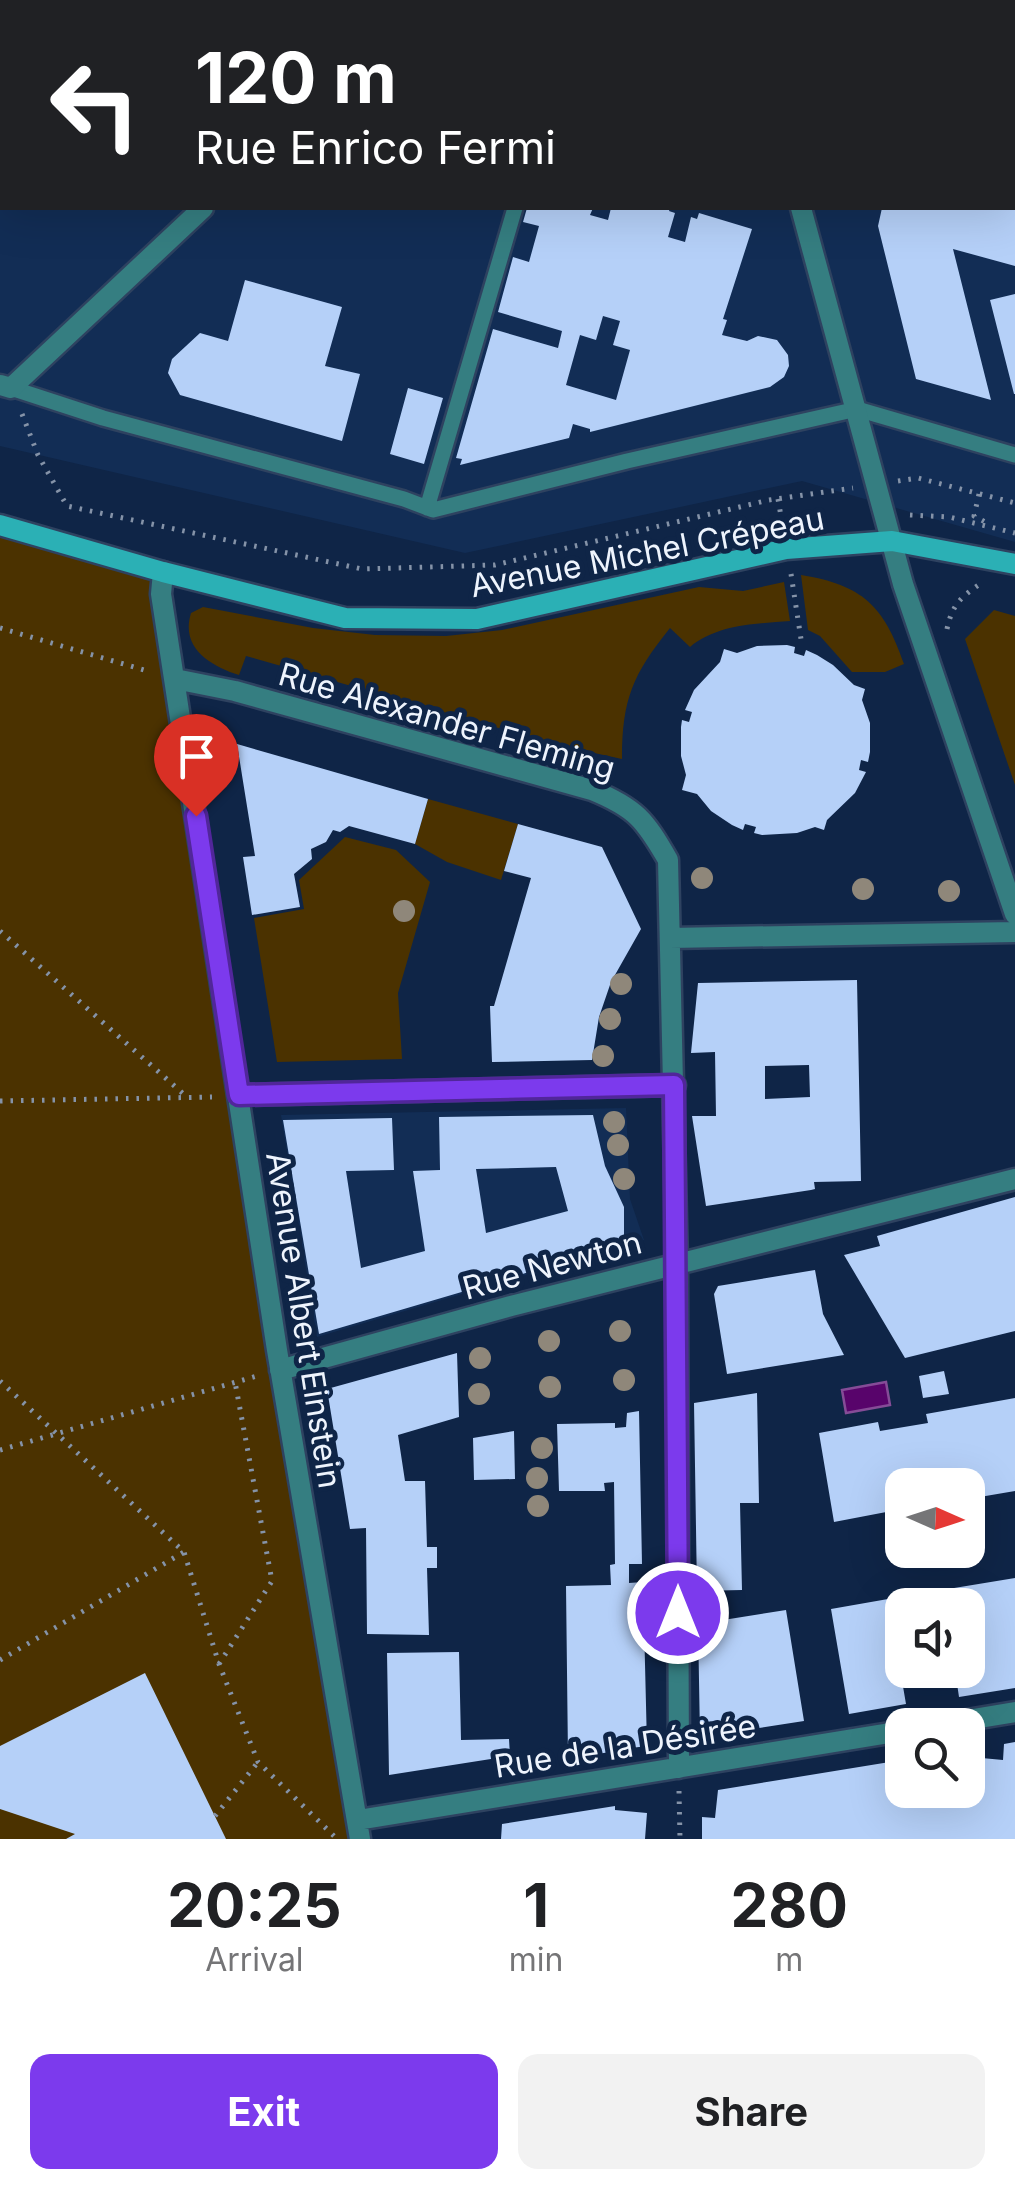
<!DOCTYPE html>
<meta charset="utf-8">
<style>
body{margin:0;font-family:Inter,sans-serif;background:#f2f2f2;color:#202124;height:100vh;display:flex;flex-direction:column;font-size:38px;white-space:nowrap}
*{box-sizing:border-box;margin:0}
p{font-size:32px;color:#757577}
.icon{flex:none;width:55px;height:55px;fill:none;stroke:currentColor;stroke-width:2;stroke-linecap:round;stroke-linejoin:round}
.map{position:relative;height:1839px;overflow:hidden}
.drawer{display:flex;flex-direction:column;background:#fff;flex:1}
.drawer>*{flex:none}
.guide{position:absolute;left:0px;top:0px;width:1015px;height:210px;box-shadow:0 10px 40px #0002;background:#202124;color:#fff;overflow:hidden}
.needle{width:65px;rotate:93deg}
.tools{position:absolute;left:885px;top:1468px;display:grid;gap:20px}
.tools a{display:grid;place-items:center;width:100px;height:100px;border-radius:20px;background:#fff;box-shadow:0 10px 40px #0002;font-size:50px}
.pin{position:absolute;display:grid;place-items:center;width:85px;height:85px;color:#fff;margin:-102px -42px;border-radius:50% 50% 50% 0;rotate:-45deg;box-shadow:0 0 10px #0007}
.pin .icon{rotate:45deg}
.me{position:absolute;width:110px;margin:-55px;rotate:0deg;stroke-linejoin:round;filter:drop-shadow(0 0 8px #0008)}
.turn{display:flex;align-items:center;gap:35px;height:210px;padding:0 30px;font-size:45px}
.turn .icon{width:130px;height:130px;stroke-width:2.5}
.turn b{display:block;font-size:70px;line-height:85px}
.eta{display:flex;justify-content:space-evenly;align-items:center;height:170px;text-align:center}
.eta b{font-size:60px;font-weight:700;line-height:70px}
.button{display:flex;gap:20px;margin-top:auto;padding:20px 30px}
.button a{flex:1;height:115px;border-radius:20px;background:#7c3aed;color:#fff;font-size:40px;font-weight:700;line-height:115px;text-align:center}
.button a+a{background:#f2f2f2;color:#202124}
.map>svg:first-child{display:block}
.built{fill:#122d55;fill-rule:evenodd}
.green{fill:#4b3200}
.water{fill:#58046b;stroke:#854c97;stroke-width:2.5}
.building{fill:#b5d0f8;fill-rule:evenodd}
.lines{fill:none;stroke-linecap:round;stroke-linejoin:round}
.lane-casing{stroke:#2e4260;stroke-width:20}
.street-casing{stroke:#2e4260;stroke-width:25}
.secondary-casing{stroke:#2e4260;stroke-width:25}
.path{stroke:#8593a8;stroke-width:5;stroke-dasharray:2.5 8;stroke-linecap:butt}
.lane{stroke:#357e81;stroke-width:15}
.street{stroke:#357e81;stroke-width:20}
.secondary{stroke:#2bb0b5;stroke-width:20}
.tree{fill:#8f877a}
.route-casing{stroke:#51269a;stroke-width:25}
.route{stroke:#7c3aed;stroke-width:18}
.labels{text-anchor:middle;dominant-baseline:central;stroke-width:10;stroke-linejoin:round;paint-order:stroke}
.street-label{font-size:32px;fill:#eef4fd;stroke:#0f2547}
</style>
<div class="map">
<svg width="1015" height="1839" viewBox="0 0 1015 1839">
<rect width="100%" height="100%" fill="#0f2547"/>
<!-- built -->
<path class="built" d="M0,0H1015V542L802,481L465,553L0,446ZM2,2H1012V208H2Z
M626,1108L630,1199L644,1240L317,1337L281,1115Z"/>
<!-- green -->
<path class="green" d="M0,525L163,572L362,1839H0Z
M801,575C863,585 884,606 904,664L885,672H852L820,636L808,630Z
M784,582L790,621C756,624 718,624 690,647L670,628C633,674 622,699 622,759L562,746L246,656L239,675C211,666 180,648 191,613L203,607L313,628L375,635L446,636L502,630L699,587L743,591Z
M994,610L1015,616V785L965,639Z
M428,799L518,824L501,880L447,862L415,844Z
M345,837L396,850L430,882L398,993L402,1059L277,1062L254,918L304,909L299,880Z"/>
<!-- water -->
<path class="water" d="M886,1382L890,1405L846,1413L842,1390Z"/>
<!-- building -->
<path class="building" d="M527,208H593L590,215L608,220L611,208H670L669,211L675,213L668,237L685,242L691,217L697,219L699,213L752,229L723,319L727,320L722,335L747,341L758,336L777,340L788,355L789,366L784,377L770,387L590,432V429L573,424L569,438L460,465L462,459L456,458L493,329L558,348L562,331L498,312L513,257L529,262L539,226L523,222ZM603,316L620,321L613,345L630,350L616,400L566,385L580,335L596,340Z
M882,208H1015V266L953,249L991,400L916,379L878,226Z
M245,280L342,307L325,366L360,374L342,441L180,395L168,373L172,359L200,333L228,341Z
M1015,294V394H1014L990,300Z
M408,388L443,398L424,464L390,454Z
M787,645L795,647L794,653L804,656L806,650L817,655L833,665L854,685L865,689L862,700L870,723V752L868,762L861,760L859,770L866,772L855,793L827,820L824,830L815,827L797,833L762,835L754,833L756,827L745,824L743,830L732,825L711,811L697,794L682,790L686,775L681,756V727L682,720L689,722L692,712L685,710L694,690L720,662L724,649L737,653L757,646Z
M237,744L428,799L415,844L349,826L340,832L333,830L326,842L311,849L312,859L294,874L300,907L252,915L243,857L255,856Z
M518,824L602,847L641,929L611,982L599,1017L592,1060L492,1062L490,1006H494L531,878L504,871Z
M857,980L861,1181L814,1182L815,1189L811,1190L706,1206L692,1116H716L715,1052L691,1053L698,983ZM809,1065L810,1097L765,1099V1066Z
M593,1115L605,1166L624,1207V1244L319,1334L283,1120L392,1118L394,1170L346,1171L361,1268L425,1251L413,1171L440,1170L439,1117ZM556,1167L568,1211L486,1233L476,1169Z
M1015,1197V1331L905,1358L844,1255L880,1246L877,1236Z
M815,1270L823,1314L844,1355L727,1374L714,1294L718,1286Z
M457,1353L459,1417L398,1435L405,1481H425L427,1547H437V1568H427L429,1635L367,1634L366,1528L350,1529L327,1389Z
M944,1371L949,1394L923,1398L919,1376Z
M757,1393L759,1503H740L742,1590L697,1591L694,1403Z
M1015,1398V1491L968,1499V1485H902V1509L834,1522L819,1433L878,1422L880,1431L928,1423L926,1414Z
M639,1411L642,1564H629V1583L643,1582L647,1746L631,1748V1745H617L618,1751L568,1758L566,1586L611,1585L610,1565L615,1564L614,1482L604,1483L605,1491H559L557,1424L615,1423V1428L626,1427L627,1413Z
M514,1431L515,1479L474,1480L473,1438Z
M1015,1578V1688L959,1697L955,1670H968V1605H944L942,1590Z
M888,1599L906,1704L849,1714L831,1609Z
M786,1610L804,1721L700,1737L698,1624Z
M459,1652L461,1740L509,1739L510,1756L389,1775L387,1653Z
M145,1673L226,1839H66L75,1834L0,1809V1746Z
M1015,1742V1839H702V1817L715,1818L718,1790L902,1760V1790H968V1750L972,1749L971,1757L1003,1760L1004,1744Z
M615,1806V1810L647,1813L645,1839H501L502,1824Z"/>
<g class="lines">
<defs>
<path id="lane" d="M501,0L502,2
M747,0L748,2
M877,0L885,2
M424,2L425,0
M663,2L664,0
M826,2L831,0
M1012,44L1015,45
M0,72L2,73
M11,388L103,418L404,499L433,510L627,461L857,409L1015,455
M427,508L515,208"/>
<path id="street" d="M801,208L903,584L1015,914
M0,385L11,388L203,208
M163,572L161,594L277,1350L360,1839
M175,679L235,691L592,790C636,808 645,820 668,860L677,1264L679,1768
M670,938L1015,932
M239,1095L675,1085
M280,1370L511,1306L1015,1179
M937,1725L1015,1712
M358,1820L902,1731"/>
<path id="secondary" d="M0,525L163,572L345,618L477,619L786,549L892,541L1015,564"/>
</defs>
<!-- lane casing -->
<use href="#lane" class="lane-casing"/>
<!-- street casing -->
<use href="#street" class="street-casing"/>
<!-- secondary casing -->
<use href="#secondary" class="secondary-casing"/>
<!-- path -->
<path class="path" d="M22,414L38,455L67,506L362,569L495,565L769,500L853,488
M898,481L918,478L1015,503
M979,494L974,516L987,523
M778,499L782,522
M910,515L949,517L1015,533
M791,574L801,639
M0,628L151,672
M947,629C952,605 961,597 980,584
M0,931L188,1098
M0,1101L212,1097
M0,1381L184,1552L219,1664L258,1762L335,1837
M0,1450L257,1376
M0,1660L184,1552
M219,1664L272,1581L235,1382
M679,1791L680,1839
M215,1816L258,1762"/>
<!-- lane -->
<use href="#lane" class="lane"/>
<!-- street -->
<use href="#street" class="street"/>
<!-- secondary -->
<use href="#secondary" class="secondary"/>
</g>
<!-- trees -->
<g class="tree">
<circle cx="702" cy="878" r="11"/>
<circle cx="863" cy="889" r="11"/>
<circle cx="949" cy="891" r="11"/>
<circle cx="404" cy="911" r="11"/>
<circle cx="621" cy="984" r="11"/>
<circle cx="610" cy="1019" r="11"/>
<circle cx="603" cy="1056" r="11"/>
<circle cx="614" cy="1122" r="11"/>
<circle cx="618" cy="1145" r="11"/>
<circle cx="624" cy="1179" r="11"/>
<circle cx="620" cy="1331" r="11"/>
<circle cx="549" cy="1341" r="11"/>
<circle cx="480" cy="1358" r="11"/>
<circle cx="624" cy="1380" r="11"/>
<circle cx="550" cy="1387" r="11"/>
<circle cx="479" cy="1394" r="11"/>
<circle cx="542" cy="1448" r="11"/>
<circle cx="537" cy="1478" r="11"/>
<circle cx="538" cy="1506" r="11"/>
</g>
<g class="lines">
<defs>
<path id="route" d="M196,816L239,1095L674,1085L678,1613"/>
</defs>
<!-- route casing -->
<use href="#route" class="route-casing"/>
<!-- route -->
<use href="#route" class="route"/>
</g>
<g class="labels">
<!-- street labels -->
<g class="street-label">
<text transform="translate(647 552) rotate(-11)">Avenue Michel Crépeau</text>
<text transform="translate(447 721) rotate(16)">Rue Alexander Fleming</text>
<text transform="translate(552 1265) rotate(-15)">Rue Newton</text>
<text transform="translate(304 1320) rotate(81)">Avenue Albert Einstein</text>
<text transform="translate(625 1746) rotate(-9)">Rue de la Désirée</text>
</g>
</g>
</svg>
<div class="tools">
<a><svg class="needle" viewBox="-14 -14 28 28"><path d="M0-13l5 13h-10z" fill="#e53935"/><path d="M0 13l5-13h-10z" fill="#757577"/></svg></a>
<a><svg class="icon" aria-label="sound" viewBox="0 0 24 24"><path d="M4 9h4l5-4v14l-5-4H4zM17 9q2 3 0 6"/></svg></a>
<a><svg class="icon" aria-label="search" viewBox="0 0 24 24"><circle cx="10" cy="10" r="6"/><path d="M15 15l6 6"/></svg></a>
</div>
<div class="pin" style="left:196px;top:816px;background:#d93025"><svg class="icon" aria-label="arrive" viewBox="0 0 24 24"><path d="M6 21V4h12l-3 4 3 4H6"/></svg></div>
<svg class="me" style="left:678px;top:1613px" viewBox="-20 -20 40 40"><circle r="17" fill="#7c3aed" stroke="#fff" stroke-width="3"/><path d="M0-11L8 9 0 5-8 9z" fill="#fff"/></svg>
<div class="guide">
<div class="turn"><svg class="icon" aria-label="left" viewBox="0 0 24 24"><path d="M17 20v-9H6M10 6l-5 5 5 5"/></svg><div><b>120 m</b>Rue Enrico Fermi</div></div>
</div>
</div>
<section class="drawer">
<div class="eta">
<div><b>20:25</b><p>Arrival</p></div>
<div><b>1</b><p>min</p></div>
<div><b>280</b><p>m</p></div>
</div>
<div class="button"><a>Exit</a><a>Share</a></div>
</section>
